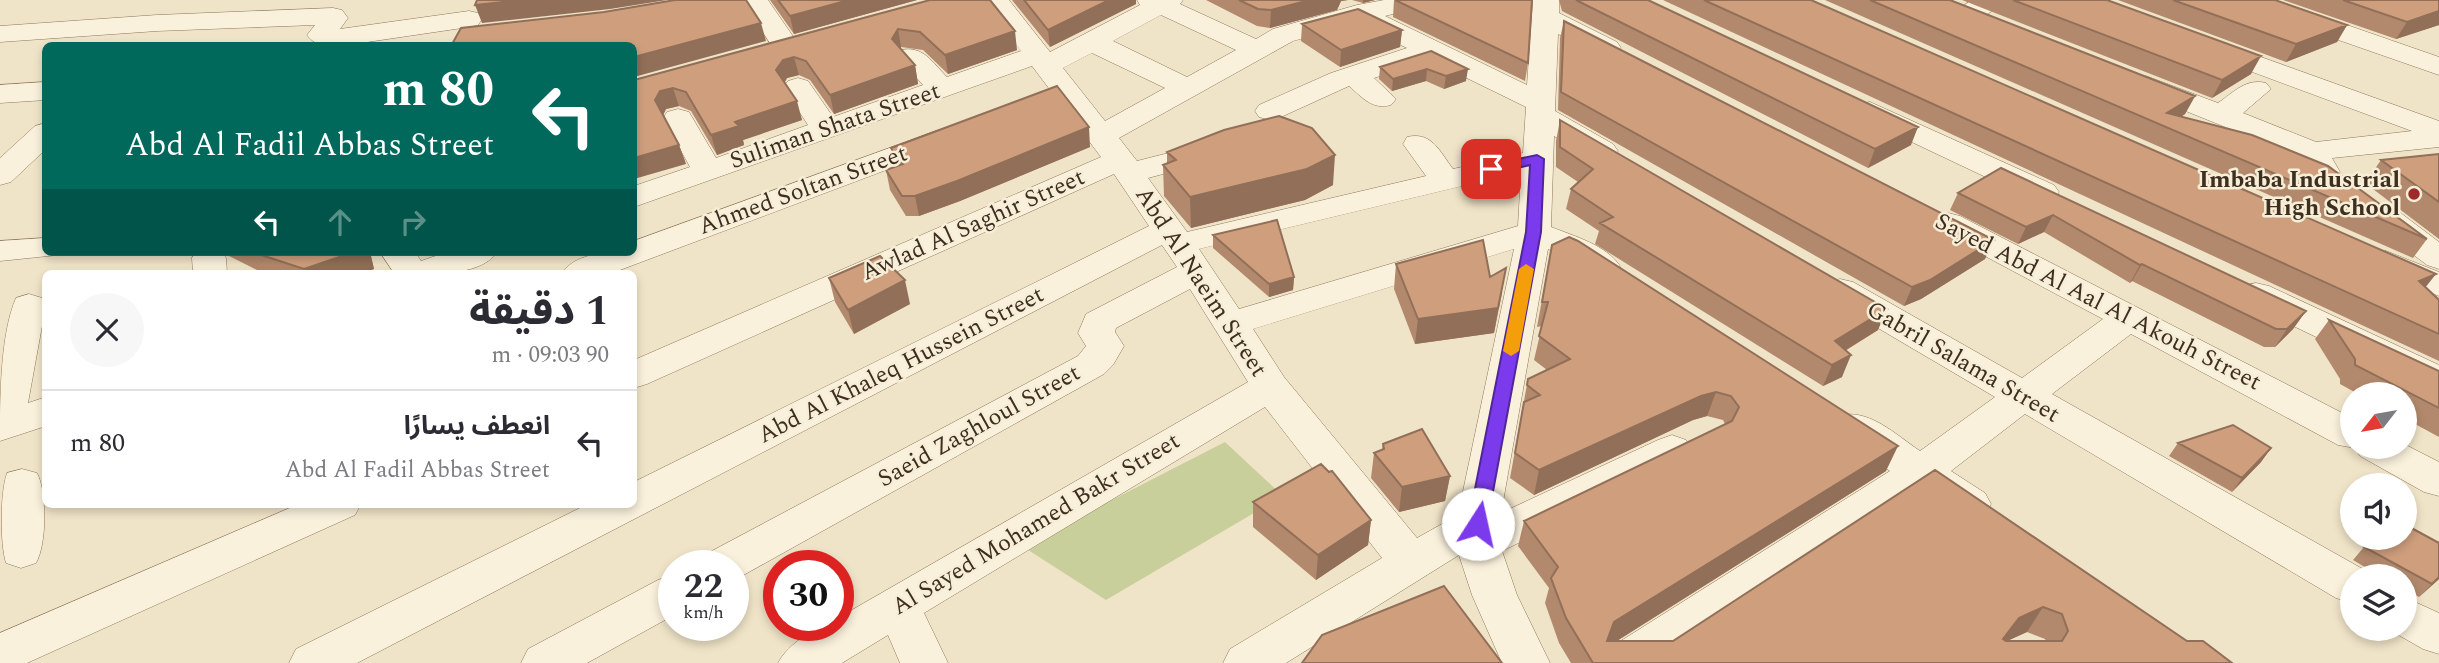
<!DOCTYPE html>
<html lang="ar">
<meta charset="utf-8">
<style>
body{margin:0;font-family:Spectral,"Noto Sans Arabic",serif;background:#f7f7f7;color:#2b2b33;direction:rtl;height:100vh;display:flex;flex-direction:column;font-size:26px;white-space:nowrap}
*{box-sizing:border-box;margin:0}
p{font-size:23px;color:#7c7c81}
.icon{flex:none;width:38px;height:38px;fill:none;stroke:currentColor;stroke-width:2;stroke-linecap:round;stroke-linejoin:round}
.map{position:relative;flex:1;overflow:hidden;direction:ltr}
.drawer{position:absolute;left:42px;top:270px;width:595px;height:238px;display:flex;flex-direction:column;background:#fff;border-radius:10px;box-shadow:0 4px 10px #0003;direction:rtl}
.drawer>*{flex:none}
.hud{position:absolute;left:42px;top:42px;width:595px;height:214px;border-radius:10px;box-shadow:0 4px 10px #0003;direction:rtl;background:#00695c;color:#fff;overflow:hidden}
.needle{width:46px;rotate:239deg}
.controls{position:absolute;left:2340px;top:382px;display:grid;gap:14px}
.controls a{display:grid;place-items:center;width:77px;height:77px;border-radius:50%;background:#fff;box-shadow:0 4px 10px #0003;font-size:35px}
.speed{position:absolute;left:658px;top:550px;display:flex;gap:14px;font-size:35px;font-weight:700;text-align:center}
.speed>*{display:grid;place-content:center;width:91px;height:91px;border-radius:50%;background:#fff;box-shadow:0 4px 10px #0003;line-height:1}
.speed small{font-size:18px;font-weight:400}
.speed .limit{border:10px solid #d22;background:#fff;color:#111}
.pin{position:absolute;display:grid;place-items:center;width:60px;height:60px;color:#fff;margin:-30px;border-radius:14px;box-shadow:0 4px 10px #0006}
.me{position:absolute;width:77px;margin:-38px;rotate:10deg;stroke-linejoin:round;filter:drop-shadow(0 0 5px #0008)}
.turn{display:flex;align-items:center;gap:24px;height:147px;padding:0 28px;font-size:32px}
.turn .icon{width:91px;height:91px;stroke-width:2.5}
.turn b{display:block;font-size:49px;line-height:60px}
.lanes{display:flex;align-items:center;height:66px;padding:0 28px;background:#0003;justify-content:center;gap:35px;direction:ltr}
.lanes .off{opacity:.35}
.round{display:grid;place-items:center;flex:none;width:74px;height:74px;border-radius:37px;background:#f7f7f7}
.headline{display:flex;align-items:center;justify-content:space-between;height:119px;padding:0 28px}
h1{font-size:42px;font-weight:700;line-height:52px}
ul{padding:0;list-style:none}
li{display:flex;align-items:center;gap:21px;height:105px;padding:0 28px;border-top:2px solid #e1e1e2}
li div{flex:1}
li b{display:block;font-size:26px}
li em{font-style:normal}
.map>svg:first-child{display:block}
.green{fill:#c9cf9b}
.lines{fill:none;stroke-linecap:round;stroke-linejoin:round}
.street-casing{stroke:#8d765c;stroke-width:1}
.street{fill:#faf1dc;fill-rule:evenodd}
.wall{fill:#b2896c;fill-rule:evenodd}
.shaded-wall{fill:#916f58}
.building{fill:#cf9f7d;stroke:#916f58;stroke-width:2;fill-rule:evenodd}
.route{fill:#7c3aed;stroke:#51269a;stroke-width:2}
.slow{fill:#f59e0b}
.poi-dot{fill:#9e2a2b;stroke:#f7eed8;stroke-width:2.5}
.labels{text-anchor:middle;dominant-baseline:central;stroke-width:5;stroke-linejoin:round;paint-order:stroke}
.street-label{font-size:24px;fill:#3d2e20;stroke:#f7eed8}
.poi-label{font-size:24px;font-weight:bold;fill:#3d2e20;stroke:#f7eed8;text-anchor:end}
</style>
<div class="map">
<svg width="2439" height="663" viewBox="0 0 2439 663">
<rect width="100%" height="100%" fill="#f0e4c8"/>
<!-- green -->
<path class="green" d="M1225,442L1283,496L1106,600L1022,546Z"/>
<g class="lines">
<defs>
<path id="street" d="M742,0H768L801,48L797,54L787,56L777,54Z
M982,0H1009L1050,52L1140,5L1137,0H1183L1180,4L1256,39L1273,29L1357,5L1384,0H1428L1424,6L1385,16L1527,85L1533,0H1559V13L1617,42L1621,48L1617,54L1607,56L1597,54L1558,34L1555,111L1613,144L1618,151L1613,158C1591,163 1573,147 1554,136L1551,227C1574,236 1606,245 1620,266L1615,274C1589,280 1571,259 1548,249L1501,513L1658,440L1672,435L1686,440L1692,450L1686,460L1502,551L1517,595L1550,663H1502L1472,595L1459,555L1286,663H1223L1230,649L1382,558L1265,407L924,613L948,663H900L888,635L842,663H778C788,644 816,625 838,625V618L1248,382L1190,289L1116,328L1115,332L1124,346L1113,365L1104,374L740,577L733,579V565H702L708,553L1078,356L1086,346L1078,333L1086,314L1177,267L1162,245L357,663H289L296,649L588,504H634V482L1149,226L1114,174L647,384L634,388V360L1101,157L1032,66L634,207V186L690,167L663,118L667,112L678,109L689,112L716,158L808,125L783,87L788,81L798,78L808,81L833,117L923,85L897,56L901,50C923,45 933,63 947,77L1021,51ZM1161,15L1236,50L1187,77L1113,41ZM1357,24L1407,48L1331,73L1259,105L1255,111L1259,117L1270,120L1281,117L1349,86C1363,98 1372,110 1391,105L1396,99L1374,78L1430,60L1526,107L1523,153L1453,169C1440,152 1432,131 1407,137L1403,144L1426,176L1187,232L1148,178L1227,157L1232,150L1227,143L1216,141L1137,161L1119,138L1293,41ZM1092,53L1165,88L1105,121L1063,68ZM1521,172L1518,226L1239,309L1199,249ZM1514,249L1458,515L1417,538L1284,377L1253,329Z
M1971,0H2002C1993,14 1974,24 1958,20L1954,14Z
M2237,0H2275L2439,57V75L2241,6Z
M333,8L342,10L348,18L340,29L469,11L478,13L482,19L478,25L469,27L340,46C327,46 316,47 307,35L315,25L157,31L0,42V26L157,15Z
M2211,39L2439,121V147L2332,158L2340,172L2335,179L2324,182L2313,179L2299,160L2300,157L2136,91L2132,85L2136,79L2146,76L2218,103C2234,92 2246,78 2266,83L2271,89L2243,113L2316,142L2412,131L2201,53L2197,47L2201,41Z
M46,82V100L0,103V85Z
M1870,102L2054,185L2059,192L2054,199L2043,202L2032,199L1859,117L1855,111L1859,105Z
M46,123V149L11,182L0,185V158L35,126Z
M939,130L950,132L954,139L950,146L612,273H562C576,252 611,252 634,252V241Z
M2382,205L2394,208L2439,242V269L2427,265L2370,222L2365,215L2370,208Z
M1948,213L1960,216L2352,418V446L2404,444L2439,462V496L2424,492L2360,456L2355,448L2338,445L2131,334L2052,394L2368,572L2370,576H2352V603L2336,598L2025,414L1951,471L1985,493L1991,504L1985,515C1957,524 1943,507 1921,492L1663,663H1601L1608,649L1890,471L1838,436L1832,426L1838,416C1868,407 1896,435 1920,451L1995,397L1827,298L1822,290L1827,282L1840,279L1853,282L2022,378L2103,319L1936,230L1931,223L1936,216Z
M46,238V252H60L58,255L0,261V241Z
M2386,251L2439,272V296L2374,270L2369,262L2374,254Z
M196,252H222L226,258L227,273H193L192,258Z
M380,252H415L421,261L447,252H497C479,279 423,273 394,273Z
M2256,283L2269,286L2439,365V393L2425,389L2243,302L2238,294L2243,286Z
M29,294L42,298L46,304L28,403L46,397V426L0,441C0,399 0,334 16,298Z
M22,469L37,473C47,492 47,544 36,563L21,568L6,563C0,544 0,492 7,473Z
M299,504H361L355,515L27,663H0V633Z
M674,575V615L587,663H521L528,649L658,580Z
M2404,597L2439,613V654L2423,649L2388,629L2404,628Z"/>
</defs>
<!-- street casing -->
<use href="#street" class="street-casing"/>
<!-- street -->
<use href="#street" class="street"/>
</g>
<!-- wall -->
<path class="wall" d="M770,0H917L794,34Z
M930,0L1017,50L948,74L923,50L901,47L900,49L915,65L918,84L834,114L810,80L799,75L787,78L785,82L802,120L743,140L744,145L717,155L691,111L679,106L666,109L663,115L679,145L686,164L634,80Z
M1012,0H1136V4L1050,47Z
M1206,0H1348L1341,1L1337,10L1270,28L1257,26Z
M1352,0H1375L1363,3Z
M1394,0L1528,63L1525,81L1393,17Z
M1559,0H1648L1911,145L1868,168L1562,11Z
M1663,0H1811L2425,288L2439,300V361Z
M1825,0H1950L2195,96L2185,114L2181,117L2427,239L2413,258Z
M1962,0H2107L2251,74L2212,98Z
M2118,0H2275L2347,25L2337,42L2286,62Z
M2283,0H2439V25L2396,39Z
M1564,21L1994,240L1985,259L1921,299L1904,306L1558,110L1560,38Z
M1302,24L1402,30L1400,47L1340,67L1301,41Z
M1431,51L1466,81L1444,89L1426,81L1392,91L1379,79L1380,67Z
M1560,120L1878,330L1845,351L1842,377L1823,386L1595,244L1599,231L1566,209L1571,189L1578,182L1556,167V141Z
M1090,147L960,201L919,216H906L890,190L886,170L895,167L891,148Z
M1167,152L1333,185L1305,200L1191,228L1164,196L1163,165L1167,164Z
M2439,154V239L2365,183L2381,160Z
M2001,168L2306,311L2293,329L2275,347H2264L2132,281L2130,283L2044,232L2018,244L1950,210L1958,193Z
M1213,235L1294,277L1293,290L1269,297L1213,248Z
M1552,245L1886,471L1617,641H1673L1935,470L2187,641L2232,663H1571L1559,643L1545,603L1549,588L1518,546L1524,521L1725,424L1723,420L1707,416L1693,420L1534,495L1510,478L1528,379L1547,370L1534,360L1542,326L1537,327ZM2027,632L2045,639L2046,641H2006Z
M224,252H370L374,269L362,273H267L257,270L227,255Z
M1396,264L1490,277L1502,293L1494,333L1415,344L1394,289Z
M829,278L910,304L854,334L835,302Z
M2329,320L2439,371V437L2404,418V394H2358L2340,384V379L2315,339Z
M2178,443L2271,448L2261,462L2232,492L2169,456Z
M1383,444L1450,476L1445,501L1399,512L1371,478L1374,453L1382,450Z
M1253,502L1371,520L1368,545L1316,580L1253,527Z
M2364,547L2439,579L2419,597L2404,589V576H2380L2353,560Z"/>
<!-- shaded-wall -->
<path class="shaded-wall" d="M523,0H667L610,9L482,23L475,5Z
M849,0H917L794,34L790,16Z
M1109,0H1136V4L1050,47L1048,30Z
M1310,0H1348L1341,1L1337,10L1270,28L1271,10Z
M1363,0H1375L1363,3Z
M2439,11V25L2396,39L2407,22Z
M761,23L766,41L634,77V57Z
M2347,25L2337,42L2286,62L2296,44Z
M898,29L901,47L895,58L892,39Z
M1402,30L1400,47L1340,67L1341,50Z
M1015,31L1017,50L948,74L945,55Z
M2261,56L2251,74L2212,98L2222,80Z
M794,57L799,75L787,78L781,88L776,70L783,60Z
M915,65L918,84L834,114L830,95Z
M1427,69L1426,81L1392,91L1393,79Z
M1468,69L1466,81L1444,89L1446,76Z
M673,88L679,106L666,109L661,119L655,100L660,91Z
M2195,96L2185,114L2165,126L2167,113Z
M797,101L802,120L743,140L744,145L717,155L711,135L735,122Z
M1089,127L1090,147L960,201L919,216L915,196Z
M1918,127L1911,145L1868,168L1875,149Z
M679,145L686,164L634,179V158Z
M1335,155L1333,185L1305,200L1191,228L1190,197Z
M2053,215L2044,232L2018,244L2026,227Z
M1994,240L1985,259L1921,299L1904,306L1912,287Z
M354,252H370L374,269L362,273H307L304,269Z
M2142,264L2132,281L2130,283L2140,265Z
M1506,268L1494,333L1415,344L1418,319Z
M2436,274L2421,293L2419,281Z
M1294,277L1293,290L1269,297V284Z
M905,280L910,304L854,334L848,310Z
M1887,309L1878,330L1826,362L1835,341Z
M2306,311L2293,329L2275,347L2287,329Z
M1851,355L1842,377L1823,386L1832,365Z
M1716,392L1707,416L1693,420L1534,495L1539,470L1701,396Z
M1898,446L1886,471L1607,647V641L1614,622Z
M2271,448L2261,462L2232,492L2242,478Z
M1450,476L1445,501L1399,512L1402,487Z
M1371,520L1368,545L1316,580L1318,555Z
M2439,577V579L2419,597Z
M2043,607L2027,632L2003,643V639L2019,618Z"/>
<!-- building -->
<path class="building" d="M477,0H523L475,5Z
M675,0H746L761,23L634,57V46H451L461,28L604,12Z
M778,0H849L790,16Z
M930,0H990L1015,31L945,55L920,32L898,29L892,39L915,65L830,95L806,61L794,57L783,60L776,70L797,101L735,122L739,126L711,135L686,92L673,88L660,91L655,100L679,145L634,158V80Z
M1024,0H1109L1048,30Z
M1239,0H1310L1271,10L1258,9Z
M1395,0H1532L1528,63Z
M1576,0H1648L1918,127L1875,149Z
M1704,0H1811L2436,274L2419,281L2439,300V334Z
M1870,0H1950L2195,96L2167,113L2252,135L2328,166L2427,239Z
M2013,0H2107L2261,56L2222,80Z
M2173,0H2275L2347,25L2296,44Z
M2343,0H2439V11L2407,22Z
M1358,9L1402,30L1341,50L1302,24Z
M1564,21L1994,240L1930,280L1912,287L1561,92Z
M1431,51L1468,69L1446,76L1427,69L1393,79L1380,67Z
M1057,86L1089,127L957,181L915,196H902L886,170L903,164L891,148Z
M1279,116L1312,128L1335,155L1307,169L1190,197L1163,165L1176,160L1167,152L1224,130Z
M1560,120L1887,309L1835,341L1851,355L1832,365L1600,223L1613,217L1571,189L1593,169L1560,147Z
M2439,154V202L2381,160Z
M2001,168L2306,311L2287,329H2276L2142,264L2140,265L2053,215L2026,227L1958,193Z
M1277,220L1294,277L1269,284L1213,235Z
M1569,237L1578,241L1898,446L1614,622L1607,641H1673L1935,470L2187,641H2203L2232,663H1593L1566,618L1551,578L1558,567L1524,521L1732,421L1739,407L1731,396L1716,392L1701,396L1539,470L1515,453L1524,402L1540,395L1527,385L1528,379L1570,359L1539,336L1548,302H1542L1552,245ZM2043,607L2062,614L2068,631L2062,641H2006L2003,639L2019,618Z
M1483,240L1490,277L1506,268L1498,308L1418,319L1396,264Z
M252,252H354L304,269Z
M880,256L905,280L848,310L829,278Z
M2329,320L2439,371V408L2355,365V359Z
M2233,425L2271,448L2242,478L2178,443Z
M1422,429L1450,476L1402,487L1374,453L1384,449L1383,444Z
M1321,464L1329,472L1332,471L1371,520L1318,555L1253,502Z
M2404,524L2439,543V577L2432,584L2364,547L2380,537H2404Z
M1444,586L1502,663H1302L1322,635Z"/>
<!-- route -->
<path class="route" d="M1537,155L1544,159L1541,232L1487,524L1484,529H1471L1468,524L1526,232L1530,165L1491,174L1484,169L1486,166Z"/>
<!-- slow -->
<path class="slow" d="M1526,264L1534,269L1519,351L1511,356L1503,351L1519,269Z"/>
<!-- markers -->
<circle class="poi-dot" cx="2414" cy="194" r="7"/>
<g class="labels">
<!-- street labels -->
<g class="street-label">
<text transform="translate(835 126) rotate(-19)">Suliman Shata Street</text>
<text transform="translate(803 190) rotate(-20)">Ahmed Soltan Street</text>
<text transform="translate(973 225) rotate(-24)">Awlad Al Saghir Street</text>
<text transform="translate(1201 282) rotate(57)">Abd Al Naeim Street</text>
<text transform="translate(2098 302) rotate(27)">Sayed Abd Al Aal Al Akouh Street</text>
<text transform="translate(1963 362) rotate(30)">Gabril Salama Street</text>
<text transform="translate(901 365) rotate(-27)">Abd Al Khaleq Hussein Street</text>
<text transform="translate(979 426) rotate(-29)">Saeid Zaghloul Street</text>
<text transform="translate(1036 524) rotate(-31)">Al Sayed Mohamed Bakr Street</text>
</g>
<!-- poi labels -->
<g class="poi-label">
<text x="2400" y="180">Imbaba Industrial<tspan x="2400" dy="28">High School</tspan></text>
</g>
</g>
</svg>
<div class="controls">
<a><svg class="needle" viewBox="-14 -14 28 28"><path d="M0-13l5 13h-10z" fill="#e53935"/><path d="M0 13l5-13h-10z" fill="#7c7c81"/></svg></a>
<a><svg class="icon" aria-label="sound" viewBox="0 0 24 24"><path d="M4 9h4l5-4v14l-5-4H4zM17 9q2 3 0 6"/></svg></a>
<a><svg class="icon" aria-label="layers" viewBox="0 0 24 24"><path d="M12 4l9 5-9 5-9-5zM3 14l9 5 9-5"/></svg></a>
</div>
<div class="speed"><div>22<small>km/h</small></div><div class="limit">30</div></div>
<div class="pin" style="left:1491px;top:169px;background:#d93025"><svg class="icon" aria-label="arrive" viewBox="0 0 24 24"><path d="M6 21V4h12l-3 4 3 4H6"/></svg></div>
<svg class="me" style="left:1478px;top:524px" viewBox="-20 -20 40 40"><circle r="19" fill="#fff"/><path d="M0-13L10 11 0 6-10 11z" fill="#7c3aed"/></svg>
<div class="hud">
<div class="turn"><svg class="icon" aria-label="left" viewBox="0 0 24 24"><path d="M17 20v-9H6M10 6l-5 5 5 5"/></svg><div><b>80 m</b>Abd Al Fadil Abbas Street</div></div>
<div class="lanes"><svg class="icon" aria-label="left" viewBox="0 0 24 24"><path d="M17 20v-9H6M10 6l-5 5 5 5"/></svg><svg class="icon off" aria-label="ahead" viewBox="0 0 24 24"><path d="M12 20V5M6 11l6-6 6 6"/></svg><svg class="icon off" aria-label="right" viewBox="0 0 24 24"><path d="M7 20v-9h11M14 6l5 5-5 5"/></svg></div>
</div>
<section class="drawer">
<div class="headline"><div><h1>1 دقيقة</h1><p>90 m · 09:03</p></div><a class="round"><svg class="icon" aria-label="close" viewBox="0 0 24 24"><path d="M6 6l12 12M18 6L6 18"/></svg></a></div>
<ul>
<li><svg class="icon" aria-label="left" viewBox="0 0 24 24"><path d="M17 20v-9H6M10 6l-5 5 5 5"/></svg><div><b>انعطف يسارًا</b><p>Abd Al Fadil Abbas Street</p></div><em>80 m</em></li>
</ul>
</section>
</div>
